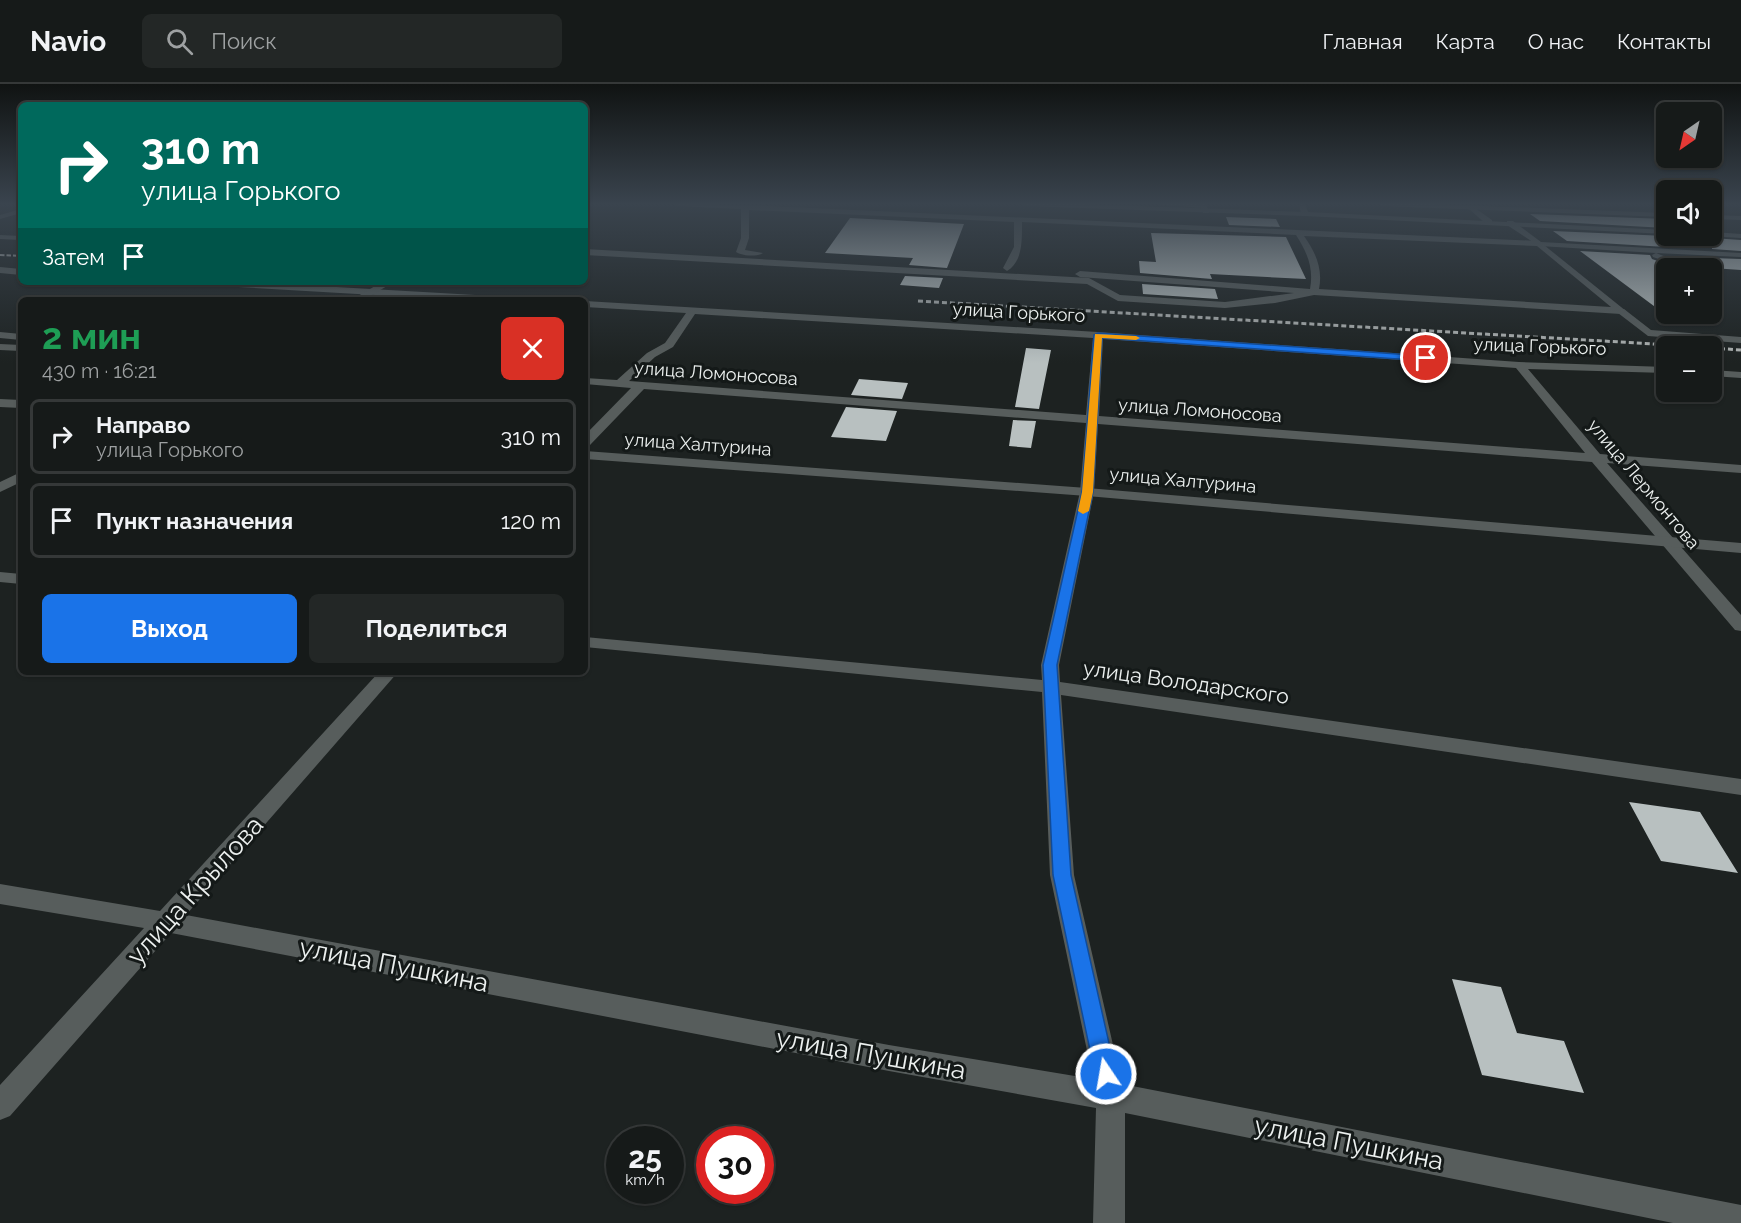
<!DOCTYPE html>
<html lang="ru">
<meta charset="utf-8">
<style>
body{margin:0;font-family:Raleway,sans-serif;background:#232726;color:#f1f3f6;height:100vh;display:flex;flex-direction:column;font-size:22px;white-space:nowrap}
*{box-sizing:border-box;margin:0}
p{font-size:20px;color:#9ea1a2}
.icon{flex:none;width:33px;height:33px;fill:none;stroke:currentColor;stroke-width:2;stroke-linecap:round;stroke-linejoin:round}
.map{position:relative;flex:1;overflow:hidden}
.side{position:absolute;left:18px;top:213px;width:570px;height:378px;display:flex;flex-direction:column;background:#161a19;border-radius:9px;box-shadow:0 2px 4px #0004,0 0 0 2px #353838}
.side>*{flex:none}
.banner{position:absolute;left:18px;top:18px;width:570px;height:183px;border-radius:9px;box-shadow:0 2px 4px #0004,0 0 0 2px #353838;background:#00695c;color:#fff;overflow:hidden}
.needle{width:39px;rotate:214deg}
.fabs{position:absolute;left:1656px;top:18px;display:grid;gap:12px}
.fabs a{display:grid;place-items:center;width:66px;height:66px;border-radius:9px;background:#161a19;box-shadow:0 2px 4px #0004,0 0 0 2px #353838;font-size:30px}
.speed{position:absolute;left:606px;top:1042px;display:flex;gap:12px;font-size:30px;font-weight:700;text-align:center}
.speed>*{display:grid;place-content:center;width:78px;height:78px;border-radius:50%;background:#161a19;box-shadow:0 2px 4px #0004,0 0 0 2px #353838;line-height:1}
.speed small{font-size:15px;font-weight:400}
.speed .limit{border:9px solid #d22;background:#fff;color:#111}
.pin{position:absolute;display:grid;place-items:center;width:51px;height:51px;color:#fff;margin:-26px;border:3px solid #fff;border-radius:50%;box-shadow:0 2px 6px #0007}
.me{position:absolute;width:66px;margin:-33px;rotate:348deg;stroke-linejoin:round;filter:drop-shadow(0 0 4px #0008)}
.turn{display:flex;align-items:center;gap:21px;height:126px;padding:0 24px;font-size:27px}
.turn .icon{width:78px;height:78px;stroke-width:2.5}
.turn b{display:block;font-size:42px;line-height:51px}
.then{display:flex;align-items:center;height:57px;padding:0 24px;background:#0003;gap:12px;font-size:22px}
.round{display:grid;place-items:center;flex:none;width:63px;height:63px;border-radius:9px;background:#232726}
.summary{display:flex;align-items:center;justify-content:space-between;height:102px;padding:0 24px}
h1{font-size:36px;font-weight:700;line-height:45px;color:#1e9e55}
.button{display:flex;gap:12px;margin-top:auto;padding:12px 24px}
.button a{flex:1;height:69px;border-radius:9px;background:#1a73e8;color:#fff;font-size:24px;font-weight:700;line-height:69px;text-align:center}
.button a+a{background:#232726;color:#f1f3f6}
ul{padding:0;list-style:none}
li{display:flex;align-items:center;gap:18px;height:75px;margin:0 12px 9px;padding:0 12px;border:3px solid #353838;border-radius:9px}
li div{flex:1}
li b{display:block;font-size:22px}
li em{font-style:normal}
header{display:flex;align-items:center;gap:36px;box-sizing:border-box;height:84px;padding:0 30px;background:#161a19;border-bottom:2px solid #353838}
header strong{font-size:28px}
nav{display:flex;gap:33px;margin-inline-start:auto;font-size:21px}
.search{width:420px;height:54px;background:#232726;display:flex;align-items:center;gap:15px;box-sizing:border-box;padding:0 21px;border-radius:9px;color:#9ea1a2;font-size:22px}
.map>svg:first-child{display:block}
.building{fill:#b8c0c0}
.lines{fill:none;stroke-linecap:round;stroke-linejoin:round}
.service{fill:#575d5c;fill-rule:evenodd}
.minor{fill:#575d5c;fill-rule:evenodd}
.tertiary{fill:#575d5c;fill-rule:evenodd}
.secondary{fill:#575d5c;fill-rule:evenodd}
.rail-far1{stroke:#b1b5b4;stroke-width:2;stroke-dasharray:4.5 2;stroke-linecap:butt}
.rail{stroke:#b1b5b4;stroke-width:3;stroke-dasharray:5 3;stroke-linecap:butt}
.route{fill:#1a73e8;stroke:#114b97;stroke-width:1.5}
.slow{fill:#f59e0b}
.labels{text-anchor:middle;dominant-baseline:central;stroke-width:6;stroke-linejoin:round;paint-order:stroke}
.far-street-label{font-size:18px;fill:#ecf0ef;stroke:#141918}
.street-label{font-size:21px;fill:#ecf0ef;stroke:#141918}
.near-street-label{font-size:26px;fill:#ecf0ef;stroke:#141918}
</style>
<header>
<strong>Navio</strong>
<div class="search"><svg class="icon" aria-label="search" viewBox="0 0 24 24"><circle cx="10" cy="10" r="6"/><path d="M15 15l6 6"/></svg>Поиск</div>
<nav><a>Главная</a><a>Карта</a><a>О нас</a><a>Контакты</a></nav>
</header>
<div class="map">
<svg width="1741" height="1139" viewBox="0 0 1741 1139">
<rect width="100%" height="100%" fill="#1d2221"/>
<!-- building -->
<path class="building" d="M1530,130L1666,135V144L1540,137Z
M1226,133L1276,135L1280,143L1229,141Z
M850,134L964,140L947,184L909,181L913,174L825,169Z
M1553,147L1666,152V163L1567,157Z
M1151,149L1286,153L1306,195L1210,190L1212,195L1140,189L1139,177L1156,178Z
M1712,154L1741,156V167L1712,165Z
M1580,167L1650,171L1652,175L1666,180V231Z
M1712,174L1741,175V186L1712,184Z
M905,192L943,194L939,204L900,201Z
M1142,200L1215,205L1218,215L1143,210Z
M1026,264L1051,266L1039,325L1015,323Z
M859,295L908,299L902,315L851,311Z
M846,323L897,327L886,357L831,353Z
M1013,336L1036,337L1031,364L1009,362Z
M1629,718L1700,728L1738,789L1661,777Z
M1452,895L1501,903L1517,949L1564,957L1584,1009L1482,991Z"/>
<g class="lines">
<!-- service -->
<path class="service" d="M1153,120H1196L1207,122L1204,124Z
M1468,122H1472L1492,136V140H1486L1468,124Z
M1507,137H1513L1541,158L1741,169V173L1656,169L1694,184H1684L1653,173L1652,171L1656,169L1539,162L1507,141Z
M1618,225H1624L1651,246L1741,253V259L1648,252L1618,229Z
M0,260L21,261V267L0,266Z"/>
<!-- minor -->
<path class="minor" d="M675,120L745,121L1539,157L1626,227L1621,230L1314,211L1275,219L1225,224L1118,217L1087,200L585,171V165L1089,194L1120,211L1225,218L1294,209L1080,193L1075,190L1080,187L1310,205C1314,184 1307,168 1296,151L1022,138C1022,155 1023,178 1007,187L1003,184L1014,163V138L749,126V154L745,166L763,169C757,173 742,172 736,168L741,154V125L678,122ZM1304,152L1537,162L1611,223L1319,205C1323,185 1316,169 1304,152Z
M1200,120H1206L1209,129H1203Z
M1378,120H1430L1666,129V133L1382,122Z
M21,125V129L0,135V131Z
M1712,131L1741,132V136L1712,135Z
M0,151L21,152V156L0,155Z
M0,183L21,185V191L0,189Z
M198,198H251L510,213L515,216H461L203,201Z
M585,217L1098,248L1519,278L1666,283V289L1528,285L1600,370L1741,381V389L1607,379L1741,531V547L1735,546L1592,378L1098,340L1094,408L1059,581L1060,598L1741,695V711L1061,611L1074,791L1122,1000L1741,1121V1139H1673L1125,1029V1139H1093L1096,1024L889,987L171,849L10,1032L0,1036V1001L144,844L0,820V800L160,827L379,588H398L186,831L889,961L1093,995L1050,791L1042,608L585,563V553L1042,596L1041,581L1080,408L1086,339L644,305L590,361L585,362V351L631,304L585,300V294L617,296L647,269L665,259L686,229L585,223ZM695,230L1093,254L1086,331L629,297L655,273L673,263ZM1103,255L1516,284L1585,369L1099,332Z
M0,248L21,250V256L0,254Z
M1712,286L1741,288V294L1712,292Z
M0,488L21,490V500L0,498Z"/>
<!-- tertiary -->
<path class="tertiary" d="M1023,120H1078L1305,128L1309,130L1305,132L1027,122Z
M382,198H394L363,216H351Z
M21,388V398L0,408V398Z"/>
<!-- secondary -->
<path class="secondary" d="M1299,120H1305L1308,128L1666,146V150L1305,132L1301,130Z
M1712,148L1741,150V154L1709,152H1712Z
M0,315L21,316V324L0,323Z
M585,367L1087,404L1741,459V469L1087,412L585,375Z"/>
<!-- rail-far1 -->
<path class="rail-far1" d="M0,171L21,172"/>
<!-- rail -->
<path class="rail" d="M918,217L1689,262
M1712,264L1741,266"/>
</g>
<!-- sky -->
<linearGradient id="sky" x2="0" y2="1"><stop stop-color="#101312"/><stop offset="0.43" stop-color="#3a444e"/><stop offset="1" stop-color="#3a444e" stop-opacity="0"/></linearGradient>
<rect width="1741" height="279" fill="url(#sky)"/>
<!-- route -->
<path class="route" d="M1098,249L1426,272L1430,274L1426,277L1102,254L1093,408L1057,581L1071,791L1116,990L1113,997L1106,1000L1098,997L1095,990L1053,791L1043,581L1082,408L1094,251Z"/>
<!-- slow -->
<path class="slow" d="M1095,250L1136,252L1140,254L1136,256L1102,254L1093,408L1089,427L1083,430L1078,427L1082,408Z"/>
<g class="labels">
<!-- far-street labels -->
<g class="far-street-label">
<text transform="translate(1019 228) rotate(3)">улица Горького</text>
<text transform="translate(1540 262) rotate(2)">улица Горького</text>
<text transform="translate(716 289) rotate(4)">улица Ломоносова</text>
<text transform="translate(1200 326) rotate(4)">улица Ломоносова</text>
<text transform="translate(698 360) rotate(4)">улица Халтурина</text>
<text transform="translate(1183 396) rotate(5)">улица Халтурина</text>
<text transform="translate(1644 400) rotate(50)">улица Лермонтова</text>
</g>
<!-- street labels -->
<g class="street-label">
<text transform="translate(1186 598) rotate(8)">улица Володарского</text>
</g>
<!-- near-street labels -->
<g class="near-street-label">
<text transform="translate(195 806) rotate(-48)">улица Крылова</text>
<text transform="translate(394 881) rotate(11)">улица Пушкина</text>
<text transform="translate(871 970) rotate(10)">улица Пушкина</text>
<text transform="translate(1349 1059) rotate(11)">улица Пушкина</text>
</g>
</g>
</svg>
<div class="fabs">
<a><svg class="needle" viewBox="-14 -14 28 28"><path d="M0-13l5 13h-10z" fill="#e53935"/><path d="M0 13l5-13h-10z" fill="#9ea1a2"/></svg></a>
<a><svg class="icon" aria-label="sound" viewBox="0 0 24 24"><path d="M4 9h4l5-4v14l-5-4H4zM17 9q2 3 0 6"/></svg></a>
<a>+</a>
<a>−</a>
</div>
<div class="speed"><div>25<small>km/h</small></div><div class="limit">30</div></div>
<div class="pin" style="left:1426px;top:274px;background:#d93025"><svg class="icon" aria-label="arrive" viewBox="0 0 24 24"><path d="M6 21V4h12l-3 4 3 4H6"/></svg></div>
<svg class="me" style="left:1106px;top:990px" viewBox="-20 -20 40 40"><circle r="17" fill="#1a73e8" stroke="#fff" stroke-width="3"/><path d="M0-11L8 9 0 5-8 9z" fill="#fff"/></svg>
<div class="banner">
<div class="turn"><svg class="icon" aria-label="right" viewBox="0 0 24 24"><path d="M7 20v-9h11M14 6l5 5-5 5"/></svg><div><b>310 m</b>улица Горького</div></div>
<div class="then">Затем<svg class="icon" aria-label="arrive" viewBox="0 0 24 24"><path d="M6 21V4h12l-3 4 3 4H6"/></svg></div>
</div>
<section class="side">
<div class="summary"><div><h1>2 мин</h1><p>430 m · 16:21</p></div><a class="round" style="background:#d93025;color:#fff"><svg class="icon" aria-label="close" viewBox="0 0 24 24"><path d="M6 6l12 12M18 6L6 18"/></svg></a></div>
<ul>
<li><svg class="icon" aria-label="right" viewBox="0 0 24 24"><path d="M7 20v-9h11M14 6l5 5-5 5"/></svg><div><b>Направо</b><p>улица Горького</p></div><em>310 m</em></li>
<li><svg class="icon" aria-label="arrive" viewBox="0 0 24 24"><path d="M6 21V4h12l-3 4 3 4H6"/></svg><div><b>Пункт назначения</b></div><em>120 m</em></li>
</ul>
<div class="button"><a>Выход</a><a>Поделиться</a></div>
</section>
</div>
